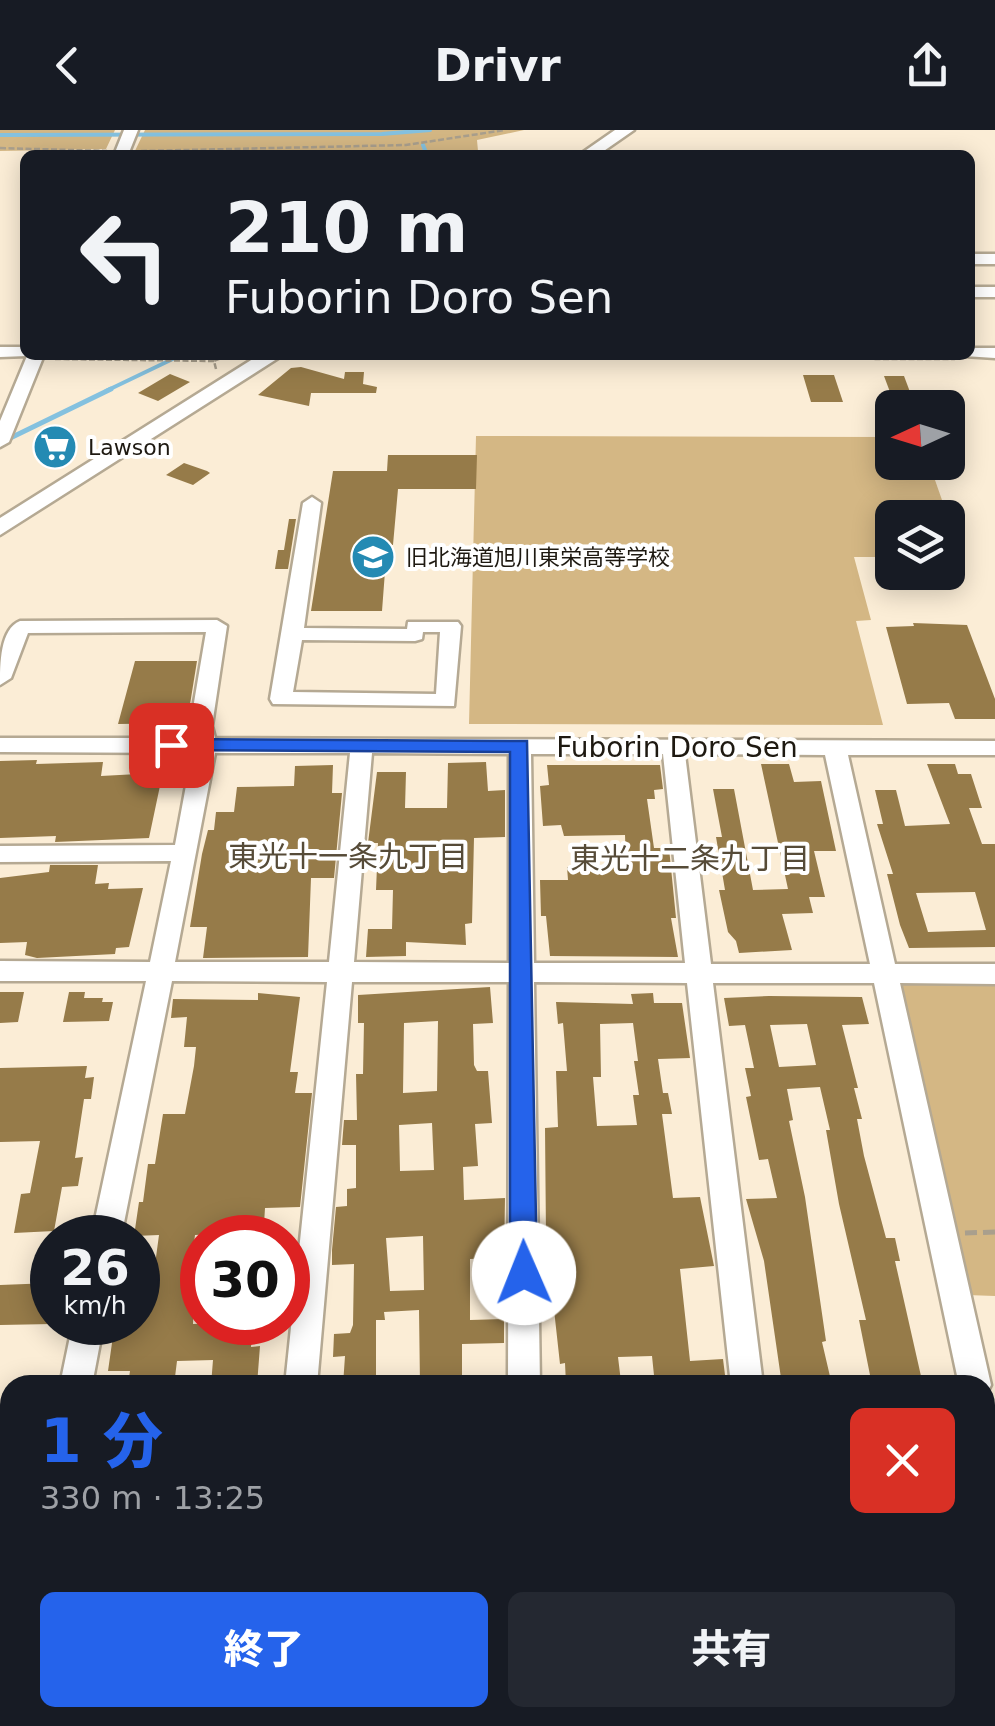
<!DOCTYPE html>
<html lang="ja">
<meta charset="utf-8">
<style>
body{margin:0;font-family:"DejaVu Sans","Noto Sans JP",sans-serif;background:#242831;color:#f1f3f6;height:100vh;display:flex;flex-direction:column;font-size:38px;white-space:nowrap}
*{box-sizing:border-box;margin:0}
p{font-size:32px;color:#9ea1a6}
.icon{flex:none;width:55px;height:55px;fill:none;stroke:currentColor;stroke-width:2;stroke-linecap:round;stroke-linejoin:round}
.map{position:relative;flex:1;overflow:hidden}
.details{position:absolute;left:0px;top:1245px;width:995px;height:352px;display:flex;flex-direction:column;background:#171b24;border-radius:30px 30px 0 0;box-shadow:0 5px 25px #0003}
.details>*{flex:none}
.guide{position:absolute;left:20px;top:20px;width:955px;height:210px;border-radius:15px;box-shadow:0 5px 25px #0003;background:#171b24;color:#f1f3f6;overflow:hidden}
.needle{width:65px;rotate:266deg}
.tools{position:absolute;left:875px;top:260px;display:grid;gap:20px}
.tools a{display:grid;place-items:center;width:90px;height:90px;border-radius:15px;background:#171b24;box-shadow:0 5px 25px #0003;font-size:50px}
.speed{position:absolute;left:30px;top:1085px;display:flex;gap:20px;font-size:50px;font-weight:700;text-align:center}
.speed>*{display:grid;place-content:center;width:130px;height:130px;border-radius:50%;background:#171b24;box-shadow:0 5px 25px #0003;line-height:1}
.speed small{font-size:25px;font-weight:400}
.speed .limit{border:15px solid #d22;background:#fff;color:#111}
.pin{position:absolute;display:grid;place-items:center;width:85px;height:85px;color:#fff;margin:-42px;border-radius:20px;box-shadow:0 5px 15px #0006}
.me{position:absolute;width:110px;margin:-55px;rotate:359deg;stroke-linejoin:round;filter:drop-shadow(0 0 8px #0008)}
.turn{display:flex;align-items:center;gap:35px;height:210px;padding:0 40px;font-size:45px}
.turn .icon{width:130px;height:130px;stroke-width:2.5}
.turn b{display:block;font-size:70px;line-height:85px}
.round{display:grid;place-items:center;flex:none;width:105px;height:105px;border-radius:15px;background:#242831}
.summary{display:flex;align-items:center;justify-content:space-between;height:170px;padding:0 40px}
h1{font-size:60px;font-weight:800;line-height:75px;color:#2563eb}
.button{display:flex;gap:20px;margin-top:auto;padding:20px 40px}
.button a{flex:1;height:115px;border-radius:15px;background:#2563eb;color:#fff;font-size:40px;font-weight:800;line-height:115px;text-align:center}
.button a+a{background:#242831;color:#f1f3f6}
header{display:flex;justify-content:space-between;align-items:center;height:130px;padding:0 40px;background:#171b24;font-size:45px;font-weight:800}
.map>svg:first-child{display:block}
.green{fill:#d4b784}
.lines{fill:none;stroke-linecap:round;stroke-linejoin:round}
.stream-far1{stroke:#84c1df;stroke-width:4}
.stream{stroke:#84c1df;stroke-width:5}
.building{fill:#967b49;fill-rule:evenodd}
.minor-casing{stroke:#b5a993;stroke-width:5}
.major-casing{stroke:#b5a993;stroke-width:5}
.path-far1{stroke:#a99f8d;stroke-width:2.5;stroke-dasharray:6 2.5;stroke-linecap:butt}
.path{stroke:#a99f8d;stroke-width:5;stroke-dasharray:12 6;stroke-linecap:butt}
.minor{fill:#fff;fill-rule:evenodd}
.major{fill:#fff;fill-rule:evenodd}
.route{fill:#2563eb;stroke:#184099;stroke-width:2.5}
.labels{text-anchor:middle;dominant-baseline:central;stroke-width:8;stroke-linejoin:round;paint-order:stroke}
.far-poi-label{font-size:22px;fill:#1e1911;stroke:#fff;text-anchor:start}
.street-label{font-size:28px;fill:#1e1911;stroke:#fff}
.neighbourhood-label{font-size:30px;fill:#564b38;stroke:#fff}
</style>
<header><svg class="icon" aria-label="back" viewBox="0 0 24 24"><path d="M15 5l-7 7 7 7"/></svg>Drivr<svg class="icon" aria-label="share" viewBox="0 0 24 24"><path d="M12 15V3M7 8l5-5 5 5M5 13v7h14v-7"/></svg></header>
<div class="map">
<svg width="995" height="1596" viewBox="0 0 995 1596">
<rect width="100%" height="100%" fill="#fbedd6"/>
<!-- green -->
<path class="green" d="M0,0H115L106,19L0,21Z
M145,0H524L477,10L478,21L439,25H133Z
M476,306L892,307V332L929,333L962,427H948V388H892V427H854L871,490L856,491L883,595L469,594Z
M900,855H995V1166L967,1165Z"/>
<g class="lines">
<!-- stream-far1 -->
<path class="stream-far1" d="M0,5L382,4L430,0
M423,15L427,25
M106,261L181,225"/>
<!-- stream -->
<path class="stream" d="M0,313L111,259"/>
</g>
<!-- building -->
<path class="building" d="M301,237L344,249L345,242H364L363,254L377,257L376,263H311L309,276L258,265L291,238Z
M170,244L190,252L158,271L138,263Z
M803,245H834L843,272H811Z
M884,246H904L916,278H896Z
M57,306L77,314L54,328L34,319Z
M388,325H477L476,359H398L393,415H387L382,481H311L333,341H387Z
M184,333L207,341L210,343L193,355L166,345Z
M289,389H296L288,439H275L278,420H284Z
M913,493L967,495L995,569V589H955L949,573L907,574L886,497L914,496Z
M135,531H197L187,593L118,594Z
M37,630L36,634L103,632L101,646L138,644L140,633L165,632L149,708L55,712L56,706L0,708V631Z
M486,632L488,661L505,660V707L474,708L472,793L465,794L466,815L406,812V826L366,827L368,799H392L393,760H376L378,713H368L377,642H406L405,678H447L448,633Z
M761,634H789L794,652L821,651L836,721H814L825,767H809L813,783L782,784L792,820L739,823L736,811L728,802L719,760H725L716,707H722L713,659H734L753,760L788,759Z
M927,634H955L958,644H971L982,678H969L982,714H995V817L909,818L900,795L887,744H893L877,694H883L875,660H896L905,696L950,694ZM975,762L986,800L928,802L916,763Z
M333,635L332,663H342L334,748H311L308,827L203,828L207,797H190L202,724L208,700H214L216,682H234L237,657L294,656L295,636Z
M547,635H660L663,659L654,660L655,669H647L654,718H669L676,788H671L678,827L550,826L546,786H541L540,750H568L567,737L626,735L625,705L564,706L561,695L543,696L540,656L549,655Z
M50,735H98L95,754L109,753L108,759L143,758L129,817L116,818L115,824L37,828L25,825L27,812L0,813V748L49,742Z
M490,857L493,893L473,894L474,935L477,941H488L492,993L475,994L478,1036L463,1037L464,1070L505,1068L504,1127L470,1129V1190L504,1189V1213L462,1214V1255H420L419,1180L384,1182L385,1190H376V1255H343L345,1226L333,1227L334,1204L350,1203L353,1195L354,1134L332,1135V1120L336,1077L347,1076V1059L356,1058V1015H342L344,990H357L356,944H363L364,893H358V865ZM438,891L437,961L403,963L404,893ZM432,993L434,1040L400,1041L399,995ZM423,1106L424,1160L390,1161L386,1108Z
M0,862H24L18,892L0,893Z
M69,862H85L84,868H103L102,872H113L109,891L63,892Z
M258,863L300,867L290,942H298L295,963H312L300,1077L265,1078L264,1094H256V1102L195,1105L190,1146L195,1145L193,1194L253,1192L251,1217L260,1216L257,1255H211L213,1230L177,1231L174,1255H128L130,1241H108L115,1192H138V1142H154L159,1105L134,1106L139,1072H143L148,1034H155L163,984H185L194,936L196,917H184L187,887L171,888L173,869L258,870Z
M653,863L654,873H682L690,928L658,929L663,963H668L672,984H662L673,1068L700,1067L714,1136L680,1139L690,1231L723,1229L725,1245L702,1246L703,1255H655L652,1226L618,1227L621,1252L566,1254L565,1233L560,1234L546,1107L545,998L558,997L556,941H567L563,893L558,894L556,872L633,874L631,864ZM633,893L638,931H634L639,965H633L637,995L597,996L593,947H601L600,894Z
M769,866L862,867L869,894L842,895L858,958H854L862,989H857L864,1026L886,1108H895L900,1131H895L923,1255H872L859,1190H866L839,1074L826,1000H830L820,957L787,959L793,990L789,991L805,1067L826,1211L822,1212L832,1255H782L764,1131L746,1069L777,1068L768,1029L759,1030L746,967L751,966L745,938H754L745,895L729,896L724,868ZM807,894L816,935L779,937L770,895Z
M87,936L85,948L94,947L91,969H84L75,1028L83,1027L78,1056L62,1057L54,1101L14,1103L21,1064L30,1063L40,1011L0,1012V938Z
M52,1153V1194L0,1195V1155Z"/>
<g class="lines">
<defs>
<path id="minor" d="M124,0H138L128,25H114Z
M970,124H995V134H970Z
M970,157H995V167H970Z
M0,217H25V225H44L9,312L0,317V291L27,226L0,227Z
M970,218H995V228L964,226L970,225Z
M312,367L321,373L304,498L407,499L408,492H458L461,496L454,576L273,574L270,569L303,373ZM423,502H440L436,564L293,562L302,510L415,511L422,509Z
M217,490L227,496L212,596L215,608L995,611V625H848L895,834H995V854L900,853L991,1255L986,1265L985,1255H959L874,853H713L763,1255H731L687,853L534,852L540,1255H508L509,852H352L317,1255H285L327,852L172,851L121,1108H91L146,851H0V831L150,832L171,731L0,732V716L175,715L192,623L0,622V608H193L190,596L206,502L28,503L11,548L0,555C0,534 0,499 20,491ZM215,623H350L329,832H175ZM372,623L509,624V833L354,832ZM531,624H663L685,833H534ZM685,624L825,625L870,834H711Z
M73,1192H104L92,1255H60Z
M985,1285L995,1289V1362L985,1358Z
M0,1387H10V1421H0Z
M995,1388V1422L985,1423V1389Z
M10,1565V1588H27L25,1596H0V1569Z
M253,1588H289L288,1596H252Z
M510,1588H546V1596H510Z
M767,1588H803L804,1596H768Z"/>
<path id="major" d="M615,0H634L598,25H579Z
M259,225H283L0,405V388Z"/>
</defs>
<!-- minor casing -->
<use href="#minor" class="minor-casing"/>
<!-- major casing -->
<use href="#major" class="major-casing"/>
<!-- path-far1 -->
<path class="path-far1" d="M0,18L107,21
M141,21L406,15L505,0
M305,228L955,229
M55,229L214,231
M216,239L214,231L229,225"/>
<!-- path -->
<path class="path" d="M965,1103L995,1102"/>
<!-- minor -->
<use href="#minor" class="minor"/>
<!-- major -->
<use href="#major" class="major"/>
</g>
<!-- route -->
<path class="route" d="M171,609L527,611L537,1143L533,1151L524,1155L514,1151L510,1143V622L164,620V611Z"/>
<!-- icons -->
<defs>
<symbol id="supermarket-disc" viewBox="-11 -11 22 22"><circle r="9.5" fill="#248ab3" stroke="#fff"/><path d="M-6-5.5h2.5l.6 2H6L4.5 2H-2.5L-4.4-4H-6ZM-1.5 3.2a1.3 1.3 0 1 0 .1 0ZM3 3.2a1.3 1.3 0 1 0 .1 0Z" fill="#fff"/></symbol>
<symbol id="school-disc" viewBox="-11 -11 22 22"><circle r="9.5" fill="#248ab3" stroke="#fff"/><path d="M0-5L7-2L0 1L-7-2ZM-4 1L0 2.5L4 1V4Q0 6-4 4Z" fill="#fff"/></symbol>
</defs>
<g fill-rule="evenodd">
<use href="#supermarket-disc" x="30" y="292" width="50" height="50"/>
<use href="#school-disc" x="348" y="402" width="50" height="50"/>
</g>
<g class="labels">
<!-- far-poi labels -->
<g class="far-poi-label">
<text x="88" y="317">Lawson</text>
<text x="406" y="427">旧北海道旭川東栄高等学校</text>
</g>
<!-- street labels -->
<g class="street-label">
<text x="677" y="617">Fuborin Doro Sen</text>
</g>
<!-- neighbourhood labels -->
<g class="neighbourhood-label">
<text x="348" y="726">東光十一条九丁目</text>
<text x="690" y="728">東光十二条九丁目</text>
</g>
</g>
</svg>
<div class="tools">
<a><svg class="needle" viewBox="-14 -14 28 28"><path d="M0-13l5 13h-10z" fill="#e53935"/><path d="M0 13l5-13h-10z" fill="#9ea1a6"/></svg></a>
<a><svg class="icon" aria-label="layers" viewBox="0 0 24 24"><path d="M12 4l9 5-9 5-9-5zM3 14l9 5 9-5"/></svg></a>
</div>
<div class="speed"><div>26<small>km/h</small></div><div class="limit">30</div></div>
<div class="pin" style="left:171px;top:615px;background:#d93025"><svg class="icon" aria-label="arrive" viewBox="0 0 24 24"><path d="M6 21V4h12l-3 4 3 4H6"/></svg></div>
<svg class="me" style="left:524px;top:1143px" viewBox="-20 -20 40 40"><circle r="19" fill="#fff"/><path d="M0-13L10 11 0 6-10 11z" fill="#2563eb"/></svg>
<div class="guide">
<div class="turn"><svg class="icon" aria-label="left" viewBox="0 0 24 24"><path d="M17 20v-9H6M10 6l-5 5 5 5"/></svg><div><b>210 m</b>Fuborin Doro Sen</div></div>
</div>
<section class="details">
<div class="summary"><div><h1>1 分</h1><p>330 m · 13:25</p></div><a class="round" style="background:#d93025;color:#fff"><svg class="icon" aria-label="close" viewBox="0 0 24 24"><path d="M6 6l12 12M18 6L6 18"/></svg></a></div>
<div class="button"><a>終了</a><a>共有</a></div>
</section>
</div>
